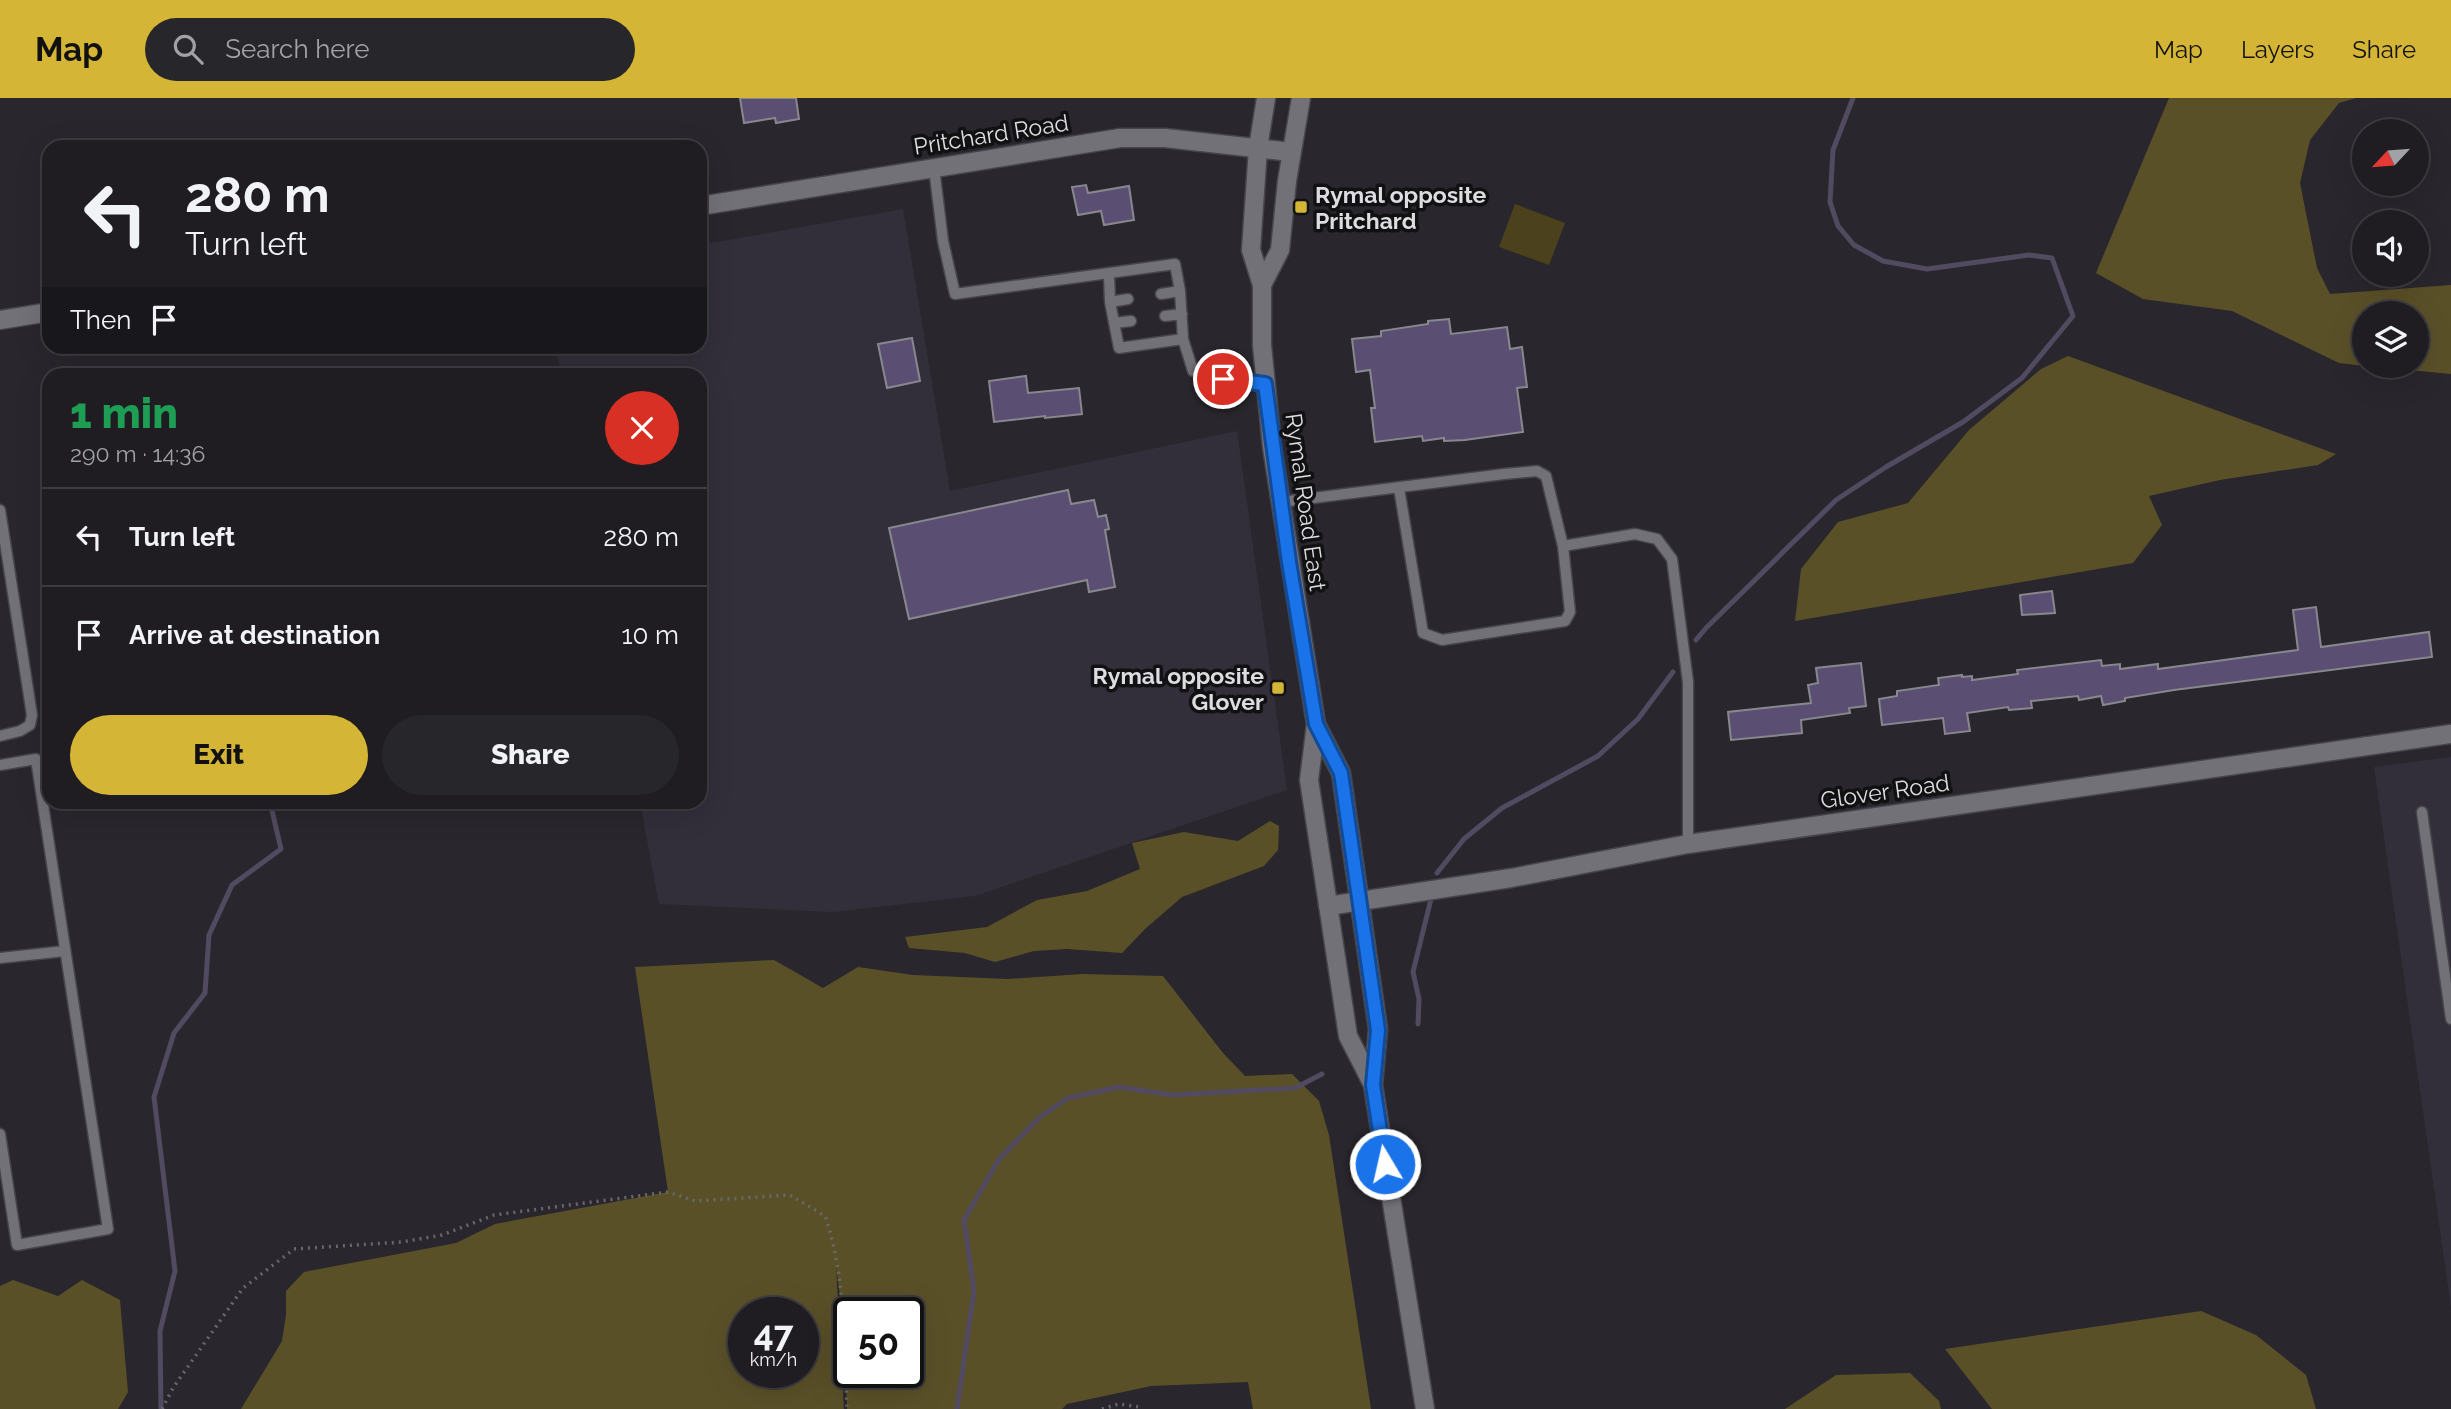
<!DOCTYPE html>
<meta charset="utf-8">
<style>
body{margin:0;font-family:Raleway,sans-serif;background:#27262a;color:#f1f3f6;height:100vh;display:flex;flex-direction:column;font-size:26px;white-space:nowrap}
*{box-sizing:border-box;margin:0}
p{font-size:23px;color:#a1a2a5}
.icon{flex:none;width:38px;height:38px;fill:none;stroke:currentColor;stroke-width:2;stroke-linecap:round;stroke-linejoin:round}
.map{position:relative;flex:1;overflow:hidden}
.side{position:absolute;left:42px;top:270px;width:665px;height:441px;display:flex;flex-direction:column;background:#1f1d22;border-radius:21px;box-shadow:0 7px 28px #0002,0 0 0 2px #3c3b40}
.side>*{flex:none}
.hud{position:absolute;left:42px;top:42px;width:665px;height:214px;border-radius:21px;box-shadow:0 7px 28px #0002,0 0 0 2px #3c3b40;background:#1f1d22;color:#f1f3f6;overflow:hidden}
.needle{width:46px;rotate:244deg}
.buttons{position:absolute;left:2352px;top:21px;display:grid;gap:14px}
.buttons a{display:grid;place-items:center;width:77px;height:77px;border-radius:50%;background:#1f1d22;box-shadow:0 7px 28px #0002,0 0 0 2px #3c3b40;font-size:35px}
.speed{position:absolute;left:728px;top:1199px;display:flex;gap:14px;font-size:35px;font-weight:700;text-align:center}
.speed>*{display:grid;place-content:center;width:91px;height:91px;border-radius:50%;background:#1f1d22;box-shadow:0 7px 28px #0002,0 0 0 2px #3c3b40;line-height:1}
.speed small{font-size:18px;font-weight:400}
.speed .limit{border:4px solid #111;border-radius:10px;background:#fff;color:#111}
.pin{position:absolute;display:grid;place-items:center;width:60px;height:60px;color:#fff;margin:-30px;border:4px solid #fff;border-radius:50%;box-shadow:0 2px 7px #0007}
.me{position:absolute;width:77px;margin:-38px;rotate:351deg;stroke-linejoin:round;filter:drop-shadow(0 0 5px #0008)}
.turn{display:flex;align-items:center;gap:24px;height:147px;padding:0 28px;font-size:32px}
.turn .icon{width:91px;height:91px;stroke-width:2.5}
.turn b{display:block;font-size:49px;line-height:60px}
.then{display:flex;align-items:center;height:66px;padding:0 28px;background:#0003;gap:14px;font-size:26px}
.round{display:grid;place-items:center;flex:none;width:74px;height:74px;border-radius:37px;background:#27262a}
.headline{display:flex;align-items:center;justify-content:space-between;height:119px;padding:0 28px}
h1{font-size:42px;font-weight:800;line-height:52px;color:#1e9e55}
.cta{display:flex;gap:14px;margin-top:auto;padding:14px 28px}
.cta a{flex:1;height:80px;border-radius:42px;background:#d5b535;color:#111;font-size:28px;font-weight:800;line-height:80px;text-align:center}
.cta a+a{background:#27262a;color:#f1f3f6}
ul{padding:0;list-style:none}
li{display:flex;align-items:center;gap:21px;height:98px;padding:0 28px;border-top:2px solid #3c3b40}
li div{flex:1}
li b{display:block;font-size:26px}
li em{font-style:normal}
header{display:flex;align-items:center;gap:42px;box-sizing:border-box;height:98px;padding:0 35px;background:#d5b535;color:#111}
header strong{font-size:33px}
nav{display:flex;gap:38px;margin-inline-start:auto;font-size:24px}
.search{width:490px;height:63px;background:#27262a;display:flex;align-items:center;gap:18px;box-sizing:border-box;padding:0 24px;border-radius:38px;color:#a1a2a5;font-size:26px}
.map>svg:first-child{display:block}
.built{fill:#322f3a}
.green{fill:#4b411c}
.forest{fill:#5a5028;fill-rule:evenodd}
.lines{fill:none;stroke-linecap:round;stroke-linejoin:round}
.stream{stroke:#524a60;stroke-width:5}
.building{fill:#5a4f73;stroke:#89878e;stroke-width:2}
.service-casing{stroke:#46454a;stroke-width:13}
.minor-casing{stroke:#46454a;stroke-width:21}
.secondary-casing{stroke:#46454a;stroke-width:21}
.path{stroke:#69676c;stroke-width:3.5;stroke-dasharray:2 5;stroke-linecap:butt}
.service{stroke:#737178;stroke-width:10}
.minor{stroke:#737178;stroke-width:18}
.secondary{stroke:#737178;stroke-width:18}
.route-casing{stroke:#114b97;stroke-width:18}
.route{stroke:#1a73e8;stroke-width:12}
.poi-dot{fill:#d5b535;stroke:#111113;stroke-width:2.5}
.labels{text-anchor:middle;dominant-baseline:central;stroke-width:7;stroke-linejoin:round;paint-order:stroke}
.street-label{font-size:23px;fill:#dddce0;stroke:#111113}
.poi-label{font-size:23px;font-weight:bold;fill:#dddce0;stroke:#111113;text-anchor:start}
</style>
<header>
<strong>Map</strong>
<div class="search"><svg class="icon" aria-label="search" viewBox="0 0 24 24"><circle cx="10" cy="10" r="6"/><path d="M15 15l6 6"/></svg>Search here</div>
<nav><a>Map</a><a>Layers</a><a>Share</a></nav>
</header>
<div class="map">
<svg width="2451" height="1311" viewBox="0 0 2451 1311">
<rect width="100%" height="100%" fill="#29272d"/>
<!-- built -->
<path class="built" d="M903,111L950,393L1237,333L1287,692L975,798L833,814L659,806L640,704H700V276H561L556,249L700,248V147Z
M2451,659V1210L2374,669Z"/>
<!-- green -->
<path class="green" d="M1515,106L1565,125L1549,167L1499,149Z"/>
<!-- forest -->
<path class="forest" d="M2169,0H2356L2339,5L2310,42L2300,85L2317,170L2330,196L2451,187V276L2366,268H2417V215H2364V268L2339,265L2232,213L2143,201L2096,175Z
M2068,258L2336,356L2318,367L2220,382L2149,398L2162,427L2133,465L1795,523L1801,471L1838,424L1908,405L1969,332L2041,271Z
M1270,723L1279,728L1278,752L1264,768L1182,799L1145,831L1122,855L1067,851L1034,853L995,864L965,855L909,850L905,839L987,829L1037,802L1087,793L1140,771L1132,745L1184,734L1238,743Z
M774,862L823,890L858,869L913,877L1008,881L1082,876L1163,878L1223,955L1245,978L1292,976L1319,1003L1329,1037L1371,1311H1253L1248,1284L1151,1288L1067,1306L1062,1311H847L844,1230L836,1167L844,1311H241L282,1243L286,1217V1193L304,1174L456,1145L495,1126L668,1094L635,869ZM803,1214V1274H744V1214ZM908,1214V1274H849V1214Z
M13,1182L58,1198L82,1182L120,1202L128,1294L118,1311H0V1188Z
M2201,1213L2256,1237L2306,1277L2316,1311H1992L1945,1251Z
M1910,1275L1939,1303L1941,1311H1785L1836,1277Z"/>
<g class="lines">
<!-- stream -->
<path class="stream" d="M1696,542L1706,530L1836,402L1886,369L1963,324L2022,280L2073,218L2052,160L2029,157L1927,171L1883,163L1854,147L1838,128L1830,104L1833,52L1853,0
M1437,775L1464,741L1502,710L1598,658L1638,621L1673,574
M1418,926L1419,901L1413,874L1432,797
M161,1311L160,1233L175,1173L154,999L174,935L205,895L209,837L232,787L281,751L270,704
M957,1311L974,1193L964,1122L999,1061L1041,1018L1068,1000L1119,989L1172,997L1295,990L1322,976"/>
</g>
<!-- building -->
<path class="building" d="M740,0H796L799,21L776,25L775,20L744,25Z
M1086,87L1088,95L1129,88L1134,122L1104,127L1101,113L1078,117L1072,89Z
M1449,221L1451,236L1507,229L1510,251L1522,249L1527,289L1517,290L1523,334L1465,342L1444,343V340L1423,343L1422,338L1375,344L1371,310H1375L1370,272L1356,274L1352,241L1381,238V233L1428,226V223Z
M912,240L920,283L887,290L878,246Z
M1026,278L1028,295L1079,290L1082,316L1045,320V318L994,324L989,283Z
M1068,392L1071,406L1094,402L1098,419L1106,417L1109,431L1105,432L1115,489L1089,494L1087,482L909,521L889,430Z
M2052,493L2055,515L2022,517L2020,497Z
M2316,509L2321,549L2429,534L2432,559L2174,592L2125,600V603L2103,607L2101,598L2079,602L2078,598L2031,603L2032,610L2009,612L2008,609L1967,615L1970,633L1945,636L1943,620L1882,627L1879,601L1897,598V593L1939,587L1938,580L1962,577V579L1972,578V582L2018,576L2017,572L2101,562L2102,568L2120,566V571L2158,566V571L2298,552L2293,512Z
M1861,565L1866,608L1849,610L1850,615L1801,622L1802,635L1731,642L1728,614L1811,605L1808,587L1818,585L1816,570Z"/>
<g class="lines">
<defs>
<path id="service" d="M934,70L943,143L955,196L1175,166L1180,193L1183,241L1119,250L1110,204L1109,177
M1161,196L1180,193
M1110,204L1128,201
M1165,218L1182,216
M1114,225L1131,223
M1183,241L1193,273L1209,279L1265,286
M1281,404L1504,376L1537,373L1546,378L1563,448L1570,514L1565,523L1442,542L1423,535L1399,390
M0,412L32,617L30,627L20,633L0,638
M1563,448L1635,436L1657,441L1672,461L1688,584V746
M0,667L36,661L108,1131L17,1147L0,1036
M2422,714L2451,921
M0,860L65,853"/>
<path id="minor" d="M1328,808L1511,780L1688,746L2451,636"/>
<path id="secondary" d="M1266,0L1258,50L1251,152L1262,187V247L1272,349L1316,626L1309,682L1348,938L1373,987
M700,108L1120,40H1165L1291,54
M1262,187L1280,152L1287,83L1301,0
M0,222L49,214
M1316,626L1341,675L1378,931L1373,987L1425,1311"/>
</defs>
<!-- service casing -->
<use href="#service" class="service-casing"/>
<!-- minor casing -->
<use href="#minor" class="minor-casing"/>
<!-- secondary casing -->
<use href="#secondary" class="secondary-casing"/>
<!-- path -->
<path class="path" d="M162,1311L173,1290L243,1190L294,1151L402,1144L442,1137L494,1117L668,1094L695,1103L790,1097L825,1118C846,1179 844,1247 847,1311
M1102,1311L1119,1306L1140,1309L1141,1311"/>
<!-- service -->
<use href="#service" class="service"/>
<!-- minor -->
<use href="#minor" class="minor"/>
<!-- secondary -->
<use href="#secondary" class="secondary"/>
</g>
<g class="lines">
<defs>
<path id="route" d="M1223,281L1265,286L1289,464L1316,626L1341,675L1378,932L1373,987L1385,1066"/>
</defs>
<!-- route casing -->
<use href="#route" class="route-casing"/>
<!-- route -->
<use href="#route" class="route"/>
</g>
<!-- markers -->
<g class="poi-dot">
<rect x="1294" y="102" width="14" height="14" rx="3.5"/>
<rect x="1271" y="583" width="14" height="14" rx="3.5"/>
</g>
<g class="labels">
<!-- street labels -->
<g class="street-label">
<text transform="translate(991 36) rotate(-9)">Pritchard Road</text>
<text transform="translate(1306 404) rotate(82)">Rymal Road East</text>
<text transform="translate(1885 693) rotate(-8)">Glover Road</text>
</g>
<!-- poi labels -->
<g class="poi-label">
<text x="1315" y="96">Rymal opposite<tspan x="1315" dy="26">Pritchard</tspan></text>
<text x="1264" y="577" text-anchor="end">Rymal opposite<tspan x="1264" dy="26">Glover</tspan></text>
</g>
</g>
</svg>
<div class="buttons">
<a><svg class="needle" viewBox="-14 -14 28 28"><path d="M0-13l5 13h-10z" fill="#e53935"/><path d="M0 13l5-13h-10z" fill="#a1a2a5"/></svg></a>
<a><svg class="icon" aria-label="sound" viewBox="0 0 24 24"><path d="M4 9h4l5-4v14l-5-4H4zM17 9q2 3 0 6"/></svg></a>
<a><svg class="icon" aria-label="layers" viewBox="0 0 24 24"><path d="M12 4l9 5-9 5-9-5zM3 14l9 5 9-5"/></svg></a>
</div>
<div class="speed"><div>47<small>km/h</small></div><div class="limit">50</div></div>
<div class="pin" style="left:1223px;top:281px;background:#d93025"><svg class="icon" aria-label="arrive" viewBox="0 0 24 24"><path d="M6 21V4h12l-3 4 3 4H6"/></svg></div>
<svg class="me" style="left:1385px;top:1066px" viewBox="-20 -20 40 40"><circle r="17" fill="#1a73e8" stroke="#fff" stroke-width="3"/><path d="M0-11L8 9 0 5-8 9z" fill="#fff"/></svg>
<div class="hud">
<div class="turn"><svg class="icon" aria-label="left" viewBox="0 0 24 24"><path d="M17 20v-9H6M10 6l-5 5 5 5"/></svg><div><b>280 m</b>Turn left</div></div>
<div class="then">Then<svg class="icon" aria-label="arrive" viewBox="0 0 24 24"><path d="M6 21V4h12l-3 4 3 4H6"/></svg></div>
</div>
<section class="side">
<div class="headline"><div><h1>1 min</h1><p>290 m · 14:36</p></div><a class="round" style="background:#d93025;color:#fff"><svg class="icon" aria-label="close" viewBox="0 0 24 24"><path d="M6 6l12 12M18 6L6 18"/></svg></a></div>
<ul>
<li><svg class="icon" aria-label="left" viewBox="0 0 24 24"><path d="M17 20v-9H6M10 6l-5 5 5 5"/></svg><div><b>Turn left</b></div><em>280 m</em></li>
<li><svg class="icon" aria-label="arrive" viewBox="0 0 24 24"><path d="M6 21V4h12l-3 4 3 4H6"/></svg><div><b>Arrive at destination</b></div><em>10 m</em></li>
</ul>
<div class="cta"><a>Exit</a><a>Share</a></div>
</section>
</div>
